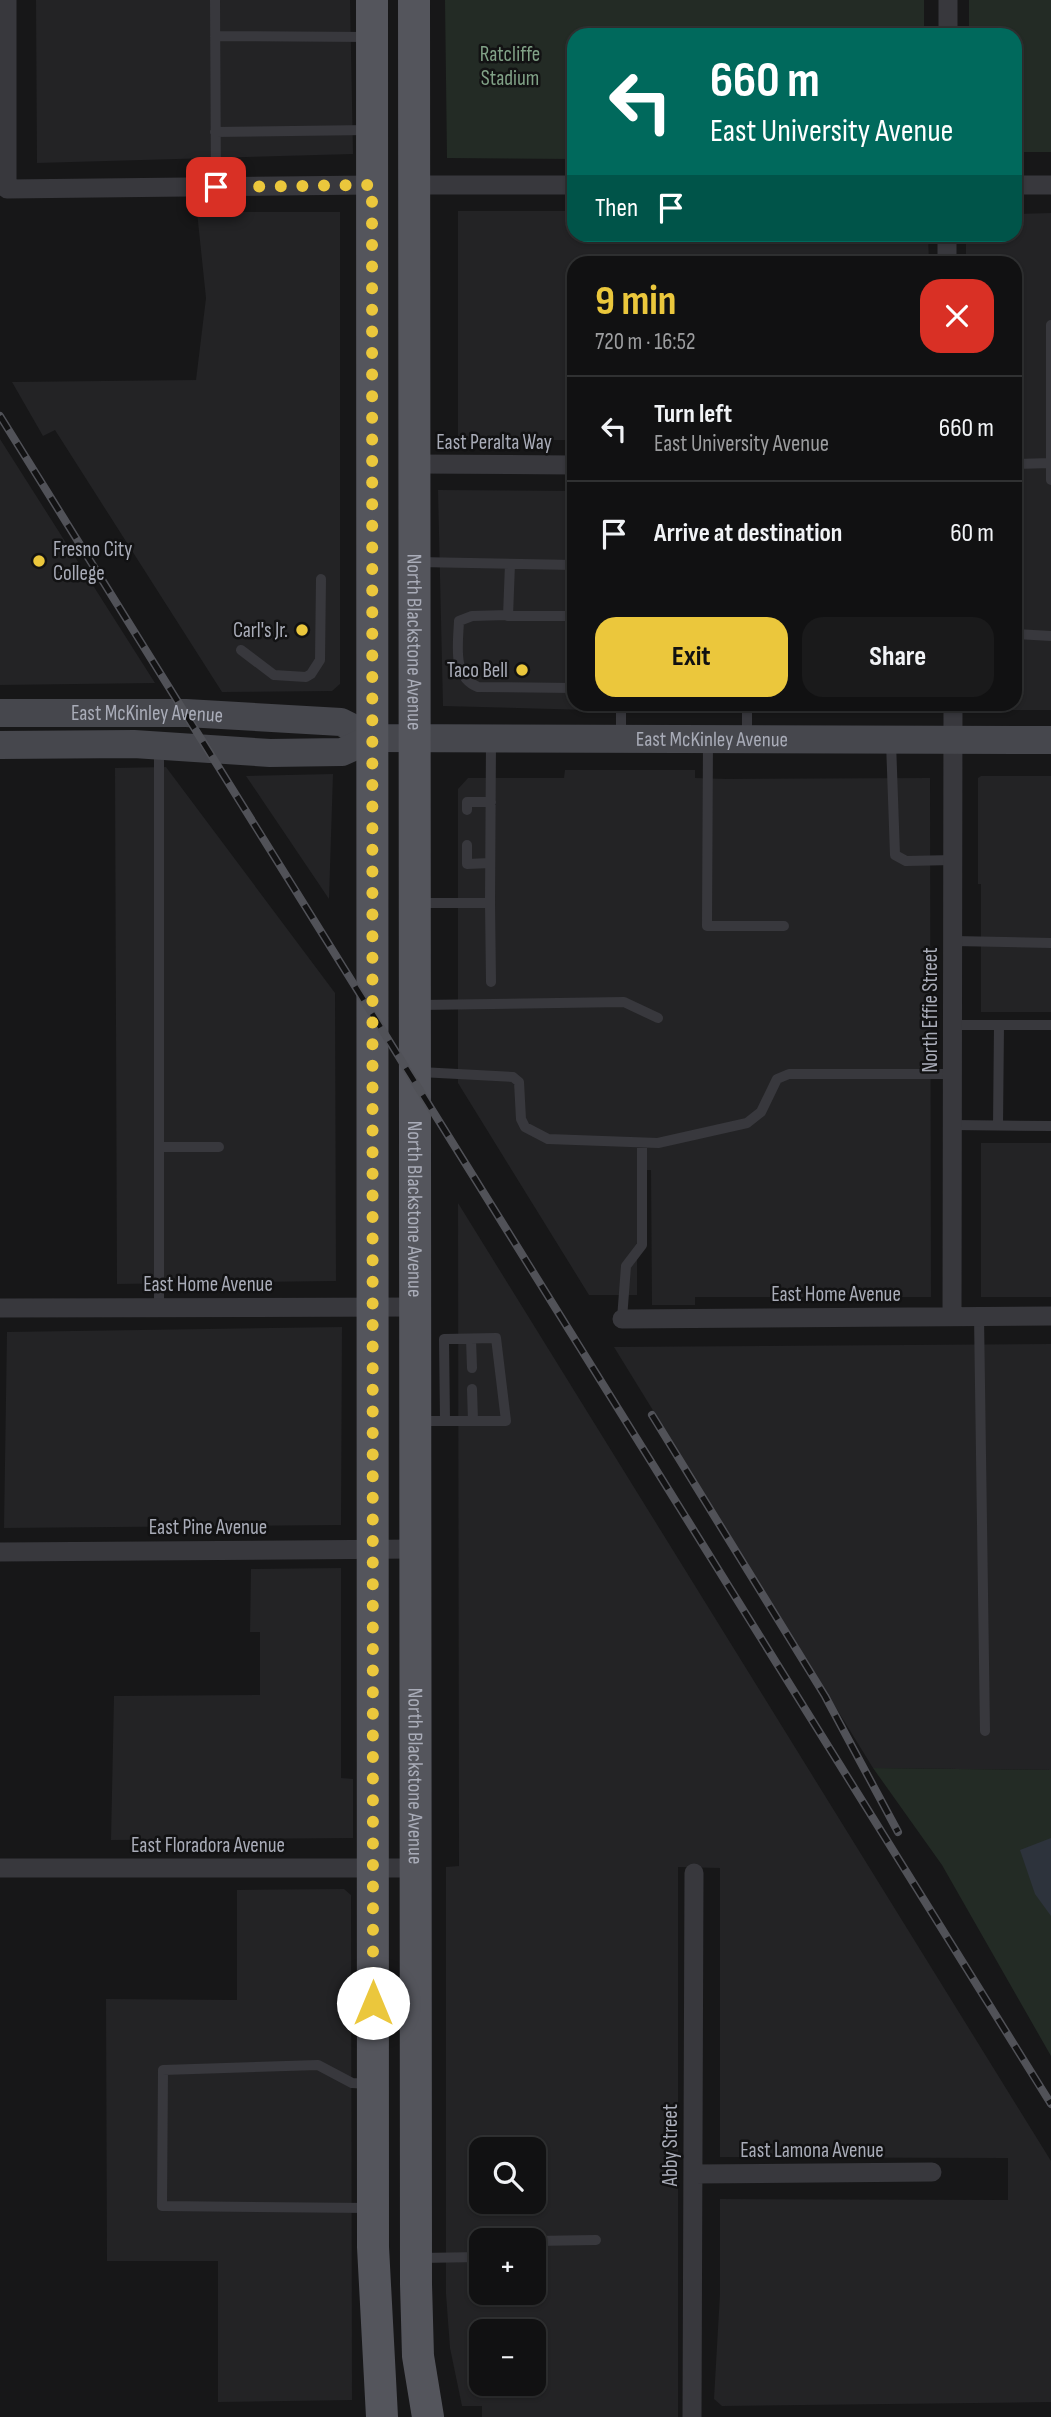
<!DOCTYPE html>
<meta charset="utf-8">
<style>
body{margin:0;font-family:"Sofia Sans Condensed",sans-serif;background:#1a1a1b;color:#f1f3f6;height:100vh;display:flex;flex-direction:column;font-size:26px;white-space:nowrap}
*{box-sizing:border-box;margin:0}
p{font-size:23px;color:#9c9d9f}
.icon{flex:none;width:38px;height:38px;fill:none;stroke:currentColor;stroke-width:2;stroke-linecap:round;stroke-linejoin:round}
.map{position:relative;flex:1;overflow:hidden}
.side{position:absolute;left:567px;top:256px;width:455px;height:455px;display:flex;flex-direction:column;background:#111112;border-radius:21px;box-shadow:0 2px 5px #0004,0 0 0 2px #303132}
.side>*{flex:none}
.top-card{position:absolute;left:567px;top:28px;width:455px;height:214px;border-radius:21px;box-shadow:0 2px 5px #0004,0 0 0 2px #303132;background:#00695c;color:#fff;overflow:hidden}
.controls{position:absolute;left:469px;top:2137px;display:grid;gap:14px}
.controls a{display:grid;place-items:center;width:77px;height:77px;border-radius:14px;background:#111112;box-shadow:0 2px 5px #0004,0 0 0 2px #303132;font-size:35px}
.pin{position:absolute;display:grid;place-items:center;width:60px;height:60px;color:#fff;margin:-30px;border-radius:14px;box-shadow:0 4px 10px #0006}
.me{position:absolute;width:77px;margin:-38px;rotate:0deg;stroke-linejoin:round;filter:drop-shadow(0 0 5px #0008)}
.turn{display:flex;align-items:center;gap:24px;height:147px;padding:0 28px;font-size:32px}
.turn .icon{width:91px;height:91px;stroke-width:2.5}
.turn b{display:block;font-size:49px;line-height:60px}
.then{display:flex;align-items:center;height:66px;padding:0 28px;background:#0003;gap:14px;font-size:26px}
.round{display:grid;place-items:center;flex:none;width:74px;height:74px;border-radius:21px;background:#1a1a1b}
.summary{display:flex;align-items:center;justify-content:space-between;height:119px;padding:0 28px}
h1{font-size:42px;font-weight:700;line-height:52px;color:#ebc73c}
.cta{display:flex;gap:14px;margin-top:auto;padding:14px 28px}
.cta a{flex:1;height:80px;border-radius:21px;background:#ebc73c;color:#111;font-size:28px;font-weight:700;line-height:80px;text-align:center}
.cta a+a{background:#1a1a1b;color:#f1f3f6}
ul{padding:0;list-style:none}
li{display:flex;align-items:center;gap:21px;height:105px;padding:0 28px;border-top:2px solid #303132}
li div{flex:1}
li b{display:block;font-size:26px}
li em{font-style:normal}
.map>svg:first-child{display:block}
.built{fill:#232325;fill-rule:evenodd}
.green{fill:#232b25}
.water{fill:#2d333c}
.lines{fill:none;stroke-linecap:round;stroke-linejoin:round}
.lane{stroke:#38383d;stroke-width:10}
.street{stroke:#38383d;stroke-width:19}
.secondary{stroke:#46474d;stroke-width:28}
.primary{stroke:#54555c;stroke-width:32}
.rail-casing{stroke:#515258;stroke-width:8}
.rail{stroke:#121213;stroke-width:5;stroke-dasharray:16;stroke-linecap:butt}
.route{stroke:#ebc73c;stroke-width:12;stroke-dasharray:0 21.6}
.poi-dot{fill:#ebc73c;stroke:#121213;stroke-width:2.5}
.labels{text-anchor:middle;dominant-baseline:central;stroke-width:5;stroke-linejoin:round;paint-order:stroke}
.park-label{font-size:21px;fill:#81a287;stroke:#121213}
.street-label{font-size:21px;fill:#a9acb8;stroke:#121213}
.poi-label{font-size:21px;fill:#a9acb8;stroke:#121213;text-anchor:end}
</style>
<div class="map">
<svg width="1051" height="2417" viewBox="0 0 1051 2417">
<rect width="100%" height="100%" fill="#171718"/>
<!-- built -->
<path class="built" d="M36,0H350L353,154L37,163Z
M458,211H574V234L928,235L929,262H574V440H458Z
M197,212H340V684L332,691L222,692L55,430L43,436L12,382L196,380L206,298Z
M1051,213V710H971V704H1015V262H966V235L1015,234V214Z
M0,439L155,683L0,685Z
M438,490L574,491V704H933V707L838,711H624L443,706Z
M166,767L335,993L336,1281L117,1284L115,768Z
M565,770H695V778L727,779L930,778L931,1297H695V1305H652L651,1170H637V1295H589L458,1083V789L468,778H564Z
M333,774L329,899L246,776Z
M981,776H1051V1012H981V884H978V778Z
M981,1143H1051V1297H981Z
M458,1203L1051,2161V2402L722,2406L714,2399L720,2294V2199L1008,2200V2158L720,2157V1868L678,1867V2417H482V2406H462L450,2348L446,2294V1867L459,1866ZM481,2149H534V2202H481ZM481,2240H534V2292H481ZM481,2331H534V2384H481Z
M342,1327L341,1525L4,1528L7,1332Z
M1051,1344V1770L873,1768L614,1347Z
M341,1568V1778L353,1779V1838L111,1840L114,1696L260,1695V1632H250L251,1569Z
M344,1889L351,1895L352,2400L218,2402V2261H107L106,1999L237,2000V1890Z"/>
<!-- green -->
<path class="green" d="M445,0H924V35H574V159L447,158Z
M969,0H1051V152H1015V35H969Z
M873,1768L1051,1770V2056L942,1865Z"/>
<!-- water -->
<path class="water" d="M1051,1838V1916L1035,1894L1020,1850Z"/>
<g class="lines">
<!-- lane -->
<path class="lane" d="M215,0L216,187
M215,36L369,37
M215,132L369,130
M1051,325V480
M1015,464L1051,463
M418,562L574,565
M510,564L508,616H574
M508,615L472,616L459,621C458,645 452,677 478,687L574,688
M1015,634L1051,636
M241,650L274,675L306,677L311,674L320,660L321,579
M621,738V704
M747,738V704
M708,740L707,926H784
M891,742L895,855L906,861L954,860
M467,810V802H491
M467,845V864L490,863
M420,903H490L491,741
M490,903L491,982
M954,941L1051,943
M420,1005L624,1002L658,1018
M953,1025H1051
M420,1072L513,1077L519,1082L521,1119L525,1127L548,1139L658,1143L747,1123L761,1112L777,1079L789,1074H953
M953,1125L1051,1126
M998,1125L999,1025
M159,1147H219
M159,1306V747
M979,1316L985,1731
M622,1319L626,1266L642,1245V1143
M471,1339L472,1368
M472,1389L473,1421
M420,1421H506L496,1338L444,1339L445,1421
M368,2084L352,2083L318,2065L163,2070L162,2206L369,2208
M534,2241L596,2240
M420,2258L481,2257"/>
<!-- street -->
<path class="street" d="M7,0V189L372,185
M948,35V0
M414,185H574
M1015,185H1051
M947,234V262
M414,464L574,465
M0,1308L416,1307
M952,1316L953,704
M622,1319L1051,1316
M0,1552L416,1549
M0,1868H415
M693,2174L932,2172
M692,2417L694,1873"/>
<!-- secondary -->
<g class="secondary">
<path id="s1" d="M0,713H186L341,722L373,738L1051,740"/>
<path d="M0,745L134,744L270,753L342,752L373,738"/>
</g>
<!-- primary -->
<g class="primary">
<path d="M372,0L373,2247L382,2417"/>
<path id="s2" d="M414,0L416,2284L418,2356L428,2417"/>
</g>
<defs>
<path id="rail" d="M0,416L1051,2104
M652,1415L825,1696L898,1832"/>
</defs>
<!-- rail casing -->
<use href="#rail" class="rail-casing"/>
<!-- rail -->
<use href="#rail" class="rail"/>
</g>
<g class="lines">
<!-- route -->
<path class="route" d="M216,187L372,185L373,2003"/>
</g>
<!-- markers -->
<g class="poi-dot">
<circle cx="39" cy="561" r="7"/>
<circle cx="302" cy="630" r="7"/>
<circle cx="522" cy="670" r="7"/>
</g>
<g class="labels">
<!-- park labels -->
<g class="park-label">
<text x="510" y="54">Ratcliffe<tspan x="510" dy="24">Stadium</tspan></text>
</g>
<!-- street labels -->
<g class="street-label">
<text x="494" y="442">East Peralta Way</text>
<text stroke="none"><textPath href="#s2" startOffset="642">North Blackstone Avenue</textPath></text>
<text stroke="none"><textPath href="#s1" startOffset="147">East McKinley Avenue</textPath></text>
<text stroke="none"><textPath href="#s1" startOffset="716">East McKinley Avenue</textPath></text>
<text transform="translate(930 1010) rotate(-90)">North Effie Street</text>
<text stroke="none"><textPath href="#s2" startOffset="1209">North Blackstone Avenue</textPath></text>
<text x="208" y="1284">East Home Avenue</text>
<text x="836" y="1294">East Home Avenue</text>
<text x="208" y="1527">East Pine Avenue</text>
<text stroke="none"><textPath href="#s2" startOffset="1776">North Blackstone Avenue</textPath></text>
<text x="208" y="1845">East Floradora Avenue</text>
<text transform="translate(670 2145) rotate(-90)">Abby Street</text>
<text x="812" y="2150">East Lamona Avenue</text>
</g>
<!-- poi labels -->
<g class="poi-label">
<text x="53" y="549" text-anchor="start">Fresno City<tspan x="53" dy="24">College</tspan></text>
<text x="288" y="630">Carl's Jr.</text>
<text x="508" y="670">Taco Bell</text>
</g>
</g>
</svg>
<div class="controls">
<a><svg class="icon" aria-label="search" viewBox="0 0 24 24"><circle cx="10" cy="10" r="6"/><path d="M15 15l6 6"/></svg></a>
<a>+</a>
<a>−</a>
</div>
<div class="pin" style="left:216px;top:187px;background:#d93025"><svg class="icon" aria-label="arrive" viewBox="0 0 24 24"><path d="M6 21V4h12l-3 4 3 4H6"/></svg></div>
<svg class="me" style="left:373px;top:2003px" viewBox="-20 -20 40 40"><circle r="19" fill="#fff"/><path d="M0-13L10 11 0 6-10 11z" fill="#ebc73c"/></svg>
<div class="top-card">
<div class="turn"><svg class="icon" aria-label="left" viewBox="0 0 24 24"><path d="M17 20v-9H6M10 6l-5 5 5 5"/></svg><div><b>660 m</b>East University Avenue</div></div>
<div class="then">Then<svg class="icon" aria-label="arrive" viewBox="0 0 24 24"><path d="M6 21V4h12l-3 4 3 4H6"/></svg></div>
</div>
<section class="side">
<div class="summary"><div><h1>9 min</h1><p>720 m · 16:52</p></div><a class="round" style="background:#d93025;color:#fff"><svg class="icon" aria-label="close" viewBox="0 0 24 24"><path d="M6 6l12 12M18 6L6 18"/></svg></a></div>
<ul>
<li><svg class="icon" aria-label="left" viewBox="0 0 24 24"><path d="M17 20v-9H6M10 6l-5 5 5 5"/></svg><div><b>Turn left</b><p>East University Avenue</p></div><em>660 m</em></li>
<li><svg class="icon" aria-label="arrive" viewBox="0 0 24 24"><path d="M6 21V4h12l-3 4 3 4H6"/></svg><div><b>Arrive at destination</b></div><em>60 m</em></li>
</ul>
<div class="cta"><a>Exit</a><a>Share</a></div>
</section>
</div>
